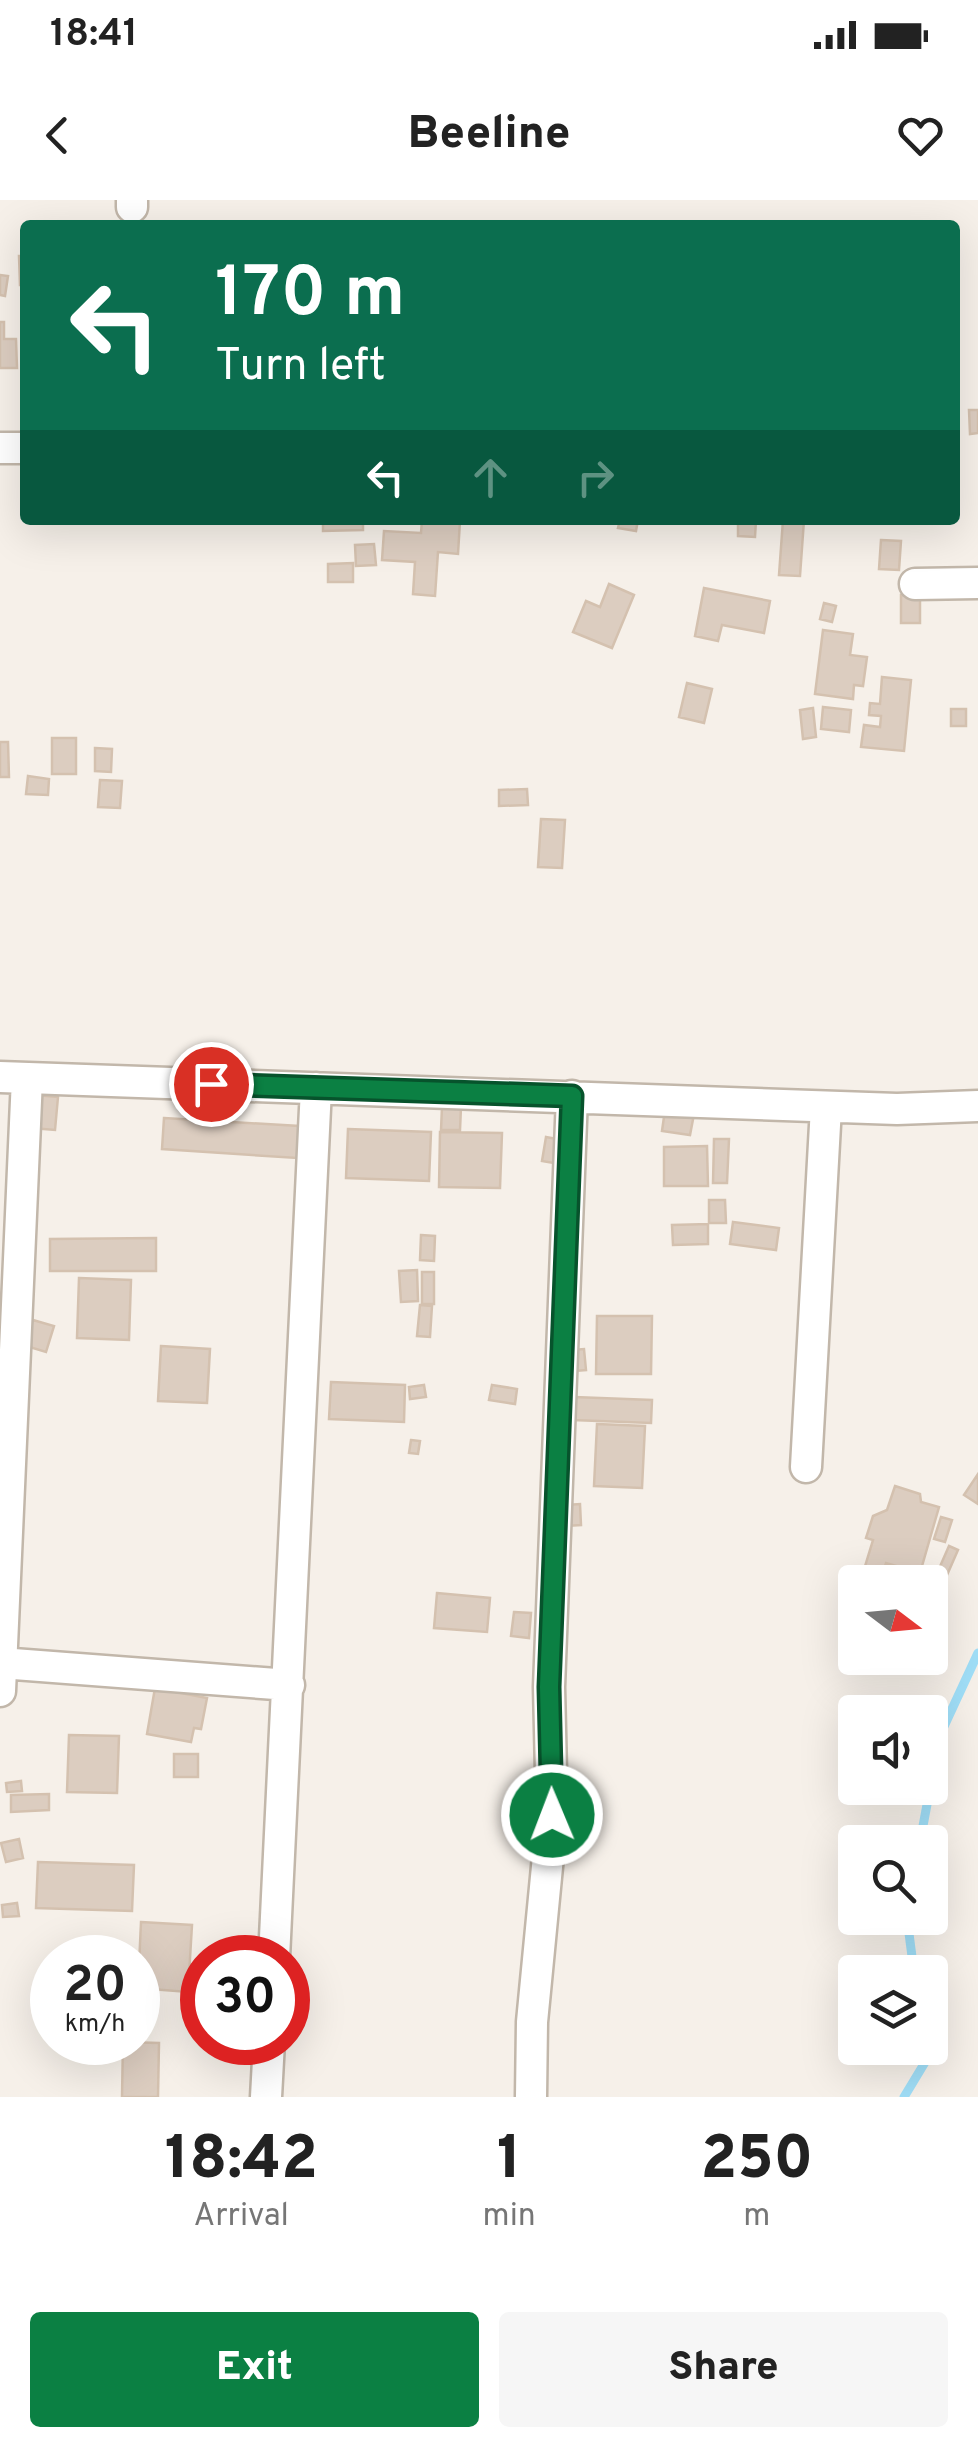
<!DOCTYPE html>
<style>
body{margin:0;font-family:Overpass,sans-serif;background:#f6f6f6;color:#222;height:100vh;display:flex;flex-direction:column;font-size:38px;white-space:nowrap}
*{box-sizing:border-box;margin:0}
p{font-size:32px;color:#767676}
.icon{flex:none;width:55px;height:55px;fill:none;stroke:currentColor;stroke-width:2;stroke-linecap:round;stroke-linejoin:round}
.map{position:relative;height:1897px;overflow:hidden}
.drawer{display:flex;flex-direction:column;background:#fff;flex:1}
.drawer>*{flex:none}
.hud{position:absolute;left:20px;top:20px;width:940px;height:305px;border-radius:10px;box-shadow:0 10px 40px #0002;background:#0b6e4f;color:#fff;overflow:hidden}
.needle{width:65px;rotate:106deg}
.buttons{position:absolute;left:838px;top:1365px;display:grid;gap:20px}
.buttons a{display:grid;place-items:center;width:110px;height:110px;border-radius:10px;background:#fff;box-shadow:0 10px 40px #0002;font-size:50px}
.speed{position:absolute;left:30px;top:1735px;display:flex;gap:20px;font-size:50px;font-weight:700;text-align:center}
.speed>*{display:grid;place-content:center;width:130px;height:130px;border-radius:50%;background:#fff;box-shadow:0 10px 40px #0002;line-height:1}
.speed small{font-size:25px;font-weight:400}
.speed .limit{border:15px solid #d22;background:#fff;color:#111}
.pin{position:absolute;display:grid;place-items:center;width:85px;height:85px;color:#fff;margin:-42px;border:5px solid #fff;border-radius:50%;box-shadow:0 2px 10px #0007}
.me{position:absolute;width:110px;margin:-55px;rotate:359deg;stroke-linejoin:round;filter:drop-shadow(0 0 8px #0008)}
.turn{display:flex;align-items:center;gap:35px;height:210px;padding:0 30px;font-size:45px}
.turn .icon{width:130px;height:130px;stroke-width:2.5}
.turn b{display:block;font-size:70px;line-height:85px}
.lanes{display:flex;align-items:center;height:95px;padding:0 30px;background:#0003;justify-content:center;gap:50px;direction:ltr}
.lanes .off{opacity:.35}
.eta{display:flex;justify-content:space-evenly;align-items:center;height:170px;text-align:center}
.eta b{font-size:60px;font-weight:800;line-height:70px}
.cta{display:flex;gap:20px;margin-top:auto;padding:20px 30px}
.cta a{flex:1;height:115px;border-radius:10px;background:#0b8043;color:#fff;font-size:40px;font-weight:800;line-height:115px;text-align:center}
.cta a+a{background:#f6f6f6;color:#222}
.status{display:flex;justify-content:space-between;align-items:center;height:70px;padding:0 50px;background:#fff;direction:ltr}
.status svg{height:28px;fill:currentColor}
header{display:flex;justify-content:space-between;align-items:center;height:130px;padding:0 30px;background:#fff;font-size:45px;font-weight:800}
.map>svg:first-child{display:block}
.lines{fill:none;stroke-linecap:round;stroke-linejoin:round}
.stream{stroke:#a0def7;stroke-width:9}
.building{fill:#dccdc0;stroke:#d4c1af;stroke-width:2.5}
.street-casing{stroke:#c2b7aa;stroke-width:35}
.street{stroke:#fff;stroke-width:30}
.route-casing{stroke:#07532c;stroke-width:25}
.route{stroke:#0b8043;stroke-width:18}
</style>
<div class="status"><b>18:41</b><svg viewBox="0 0 49 12"><path d="M0 12V9h3v3zM5 12V6h3v6zM10 12V3h3v9zM15 12V0h3v12zM26 1h20v11H26zM47 4h2v5h-2z"/></svg></div>
<header><svg class="icon" aria-label="back" viewBox="0 0 24 24"><path d="M15 5l-7 7 7 7"/></svg>Beeline<svg class="icon" aria-label="heart" viewBox="0 0 24 24"><path d="M12 20l-8-8c-3-5 5-10 8-4 3-6 11-1 8 4z"/></svg></header>
<div class="map">
<svg width="978" height="1897" viewBox="0 0 978 1897">
<rect width="100%" height="100%" fill="#f6f0e9"/>
<g class="lines">
<!-- stream -->
<path class="stream" d="M920,1642L940,1535L978,1453
M907,1718L914,1772
M904,1897L927,1859L926,1848"/>
</g>
<!-- building -->
<path class="building" d="M19,56H25V85H20Z
M0,75L8,76L5,96L0,95Z
M0,122H4V139H16L17,168H0Z
M969,210H978V233L970,234Z
M323,320H363V330L323,331Z
M422,320L460,321L458,354L438,352L435,396L413,394L415,362L382,360L384,331L421,333Z
M620,320H638L636,331L618,328Z
M738,320H756L755,337L738,336Z
M783,320H804L800,376L779,375Z
M881,340L901,341L899,370L879,369Z
M374,344L376,365L356,366L355,345Z
M353,363V382H328V364Z
M609,384L634,395L612,448L573,432L586,401L600,407Z
M704,388L770,401L764,433L722,425L718,441L695,436Z
M901,395L920,396V423H901Z
M824,403L836,406L832,422L820,419Z
M823,430L853,434L850,455L867,457L863,486L854,485L853,499L815,494Z
M882,477L911,480L904,551L861,547L864,525L880,527L881,516L869,515L870,503L880,504Z
M687,483L712,489L704,523L679,517Z
M823,507L851,510L849,532L821,529Z
M813,508L816,537L803,539L800,510Z
M951,509H966V526H951Z
M52,538H76V574H52Z
M0,542H8L9,577H0Z
M95,548L112,549L111,572L95,571Z
M28,576L49,579L48,595L26,594Z
M100,580L122,581L120,608L98,607Z
M527,589L528,605L499,606V590Z
M541,619L565,620L562,668L538,667Z
M35,895L58,897L55,930L32,928Z
M442,907H461L460,930H441Z
M665,910L694,914L690,935L662,931Z
M164,918L299,926L297,958L162,949Z
M348,929L431,932L429,981L346,978Z
M440,932L502,933L500,988L439,987Z
M546,937L557,939L554,963L542,961Z
M714,939H729L727,983H713Z
M707,946L708,986H664V947Z
M709,1000H725L726,1023H709Z
M733,1022L779,1028L776,1050L730,1044Z
M708,1024V1044L673,1045L672,1025Z
M421,1035L435,1036L434,1061L420,1060Z
M156,1038V1071H50V1039Z
M417,1070L418,1101L401,1102L399,1071Z
M422,1072H434V1104H422Z
M79,1078L131,1080L129,1140L77,1138Z
M420,1105L432,1106L430,1137L417,1136Z
M597,1116H652L651,1174H596Z
M33,1120L54,1126L46,1152L26,1146Z
M161,1146L210,1149L207,1203L158,1201Z
M584,1149L586,1170L575,1171L573,1150Z
M331,1182L405,1185L404,1222L329,1219Z
M424,1185L426,1197L410,1199L409,1187Z
M492,1185L517,1189L515,1204L489,1200Z
M574,1197L652,1200L651,1223L573,1220Z
M597,1224L645,1226L642,1288L594,1286Z
M411,1240L420,1241L418,1254L409,1253Z
M978,1274V1304L964,1295Z
M895,1286L920,1294L921,1302L939,1307L920,1373L886,1363L881,1378L863,1373L873,1340L866,1338L873,1316L887,1310Z
M580,1304L581,1325L566,1326V1305Z
M941,1317L952,1320L945,1342L934,1339Z
M949,1346L958,1350L947,1375L938,1371Z
M437,1393L490,1398L487,1432L434,1428Z
M514,1412L531,1413L529,1438L511,1436Z
M155,1488L207,1498L201,1529L194,1528L191,1542L147,1534Z
M69,1535L119,1536L117,1593L67,1592Z
M174,1554H198V1577H174Z
M21,1581L22,1591L7,1592L6,1583Z
M49,1594V1610L11,1612V1595Z
M19,1639L23,1658L6,1662L1,1643Z
M38,1662L134,1665L132,1711L36,1708Z
M17,1703L19,1716L3,1717L2,1705Z
M141,1722L192,1725L188,1792L138,1788Z
M123,1842L159,1843L158,1897H122Z
M230,1842H259L257,1855L229,1853Z"/>
<g class="lines">
<defs>
<path id="street" d="M132,0V7
M0,248H25
M915,384L978,383
M0,877L897,909L978,906
M806,1267L826,907
M0,1463L289,1485
M0,1491L27,878
M274,1758L316,888
M266,1897L269,1842
M531,1897L532,1822L552,1615L549,1487L572,896"/>
</defs>
<!-- street casing -->
<use href="#street" class="street-casing"/>
<!-- street -->
<use href="#street" class="street"/>
</g>
<g class="lines">
<defs>
<path id="route" d="M211,884L572,896L549,1487L552,1615"/>
</defs>
<!-- route casing -->
<use href="#route" class="route-casing"/>
<!-- route -->
<use href="#route" class="route"/>
</g>
</svg>
<div class="buttons">
<a><svg class="needle" viewBox="-14 -14 28 28"><path d="M0-13l5 13h-10z" fill="#e53935"/><path d="M0 13l5-13h-10z" fill="#767676"/></svg></a>
<a><svg class="icon" aria-label="sound" viewBox="0 0 24 24"><path d="M4 9h4l5-4v14l-5-4H4zM17 9q2 3 0 6"/></svg></a>
<a><svg class="icon" aria-label="search" viewBox="0 0 24 24"><circle cx="10" cy="10" r="6"/><path d="M15 15l6 6"/></svg></a>
<a><svg class="icon" aria-label="layers" viewBox="0 0 24 24"><path d="M12 4l9 5-9 5-9-5zM3 14l9 5 9-5"/></svg></a>
</div>
<div class="speed"><div>20<small>km/h</small></div><div class="limit">30</div></div>
<div class="pin" style="left:211px;top:884px;background:#d93025"><svg class="icon" aria-label="arrive" viewBox="0 0 24 24"><path d="M6 21V4h12l-3 4 3 4H6"/></svg></div>
<svg class="me" style="left:552px;top:1615px" viewBox="-20 -20 40 40"><circle r="17" fill="#0b8043" stroke="#fff" stroke-width="3"/><path d="M0-11L8 9 0 5-8 9z" fill="#fff"/></svg>
<div class="hud">
<div class="turn"><svg class="icon" aria-label="left" viewBox="0 0 24 24"><path d="M17 20v-9H6M10 6l-5 5 5 5"/></svg><div><b>170 m</b>Turn left</div></div>
<div class="lanes"><svg class="icon" aria-label="left" viewBox="0 0 24 24"><path d="M17 20v-9H6M10 6l-5 5 5 5"/></svg><svg class="icon off" aria-label="ahead" viewBox="0 0 24 24"><path d="M12 20V5M6 11l6-6 6 6"/></svg><svg class="icon off" aria-label="right" viewBox="0 0 24 24"><path d="M7 20v-9h11M14 6l5 5-5 5"/></svg></div>
</div>
</div>
<section class="drawer">
<div class="eta">
<div><b>18:42</b><p>Arrival</p></div>
<div><b>1</b><p>min</p></div>
<div><b>250</b><p>m</p></div>
</div>
<div class="cta"><a>Exit</a><a>Share</a></div>
</section>
